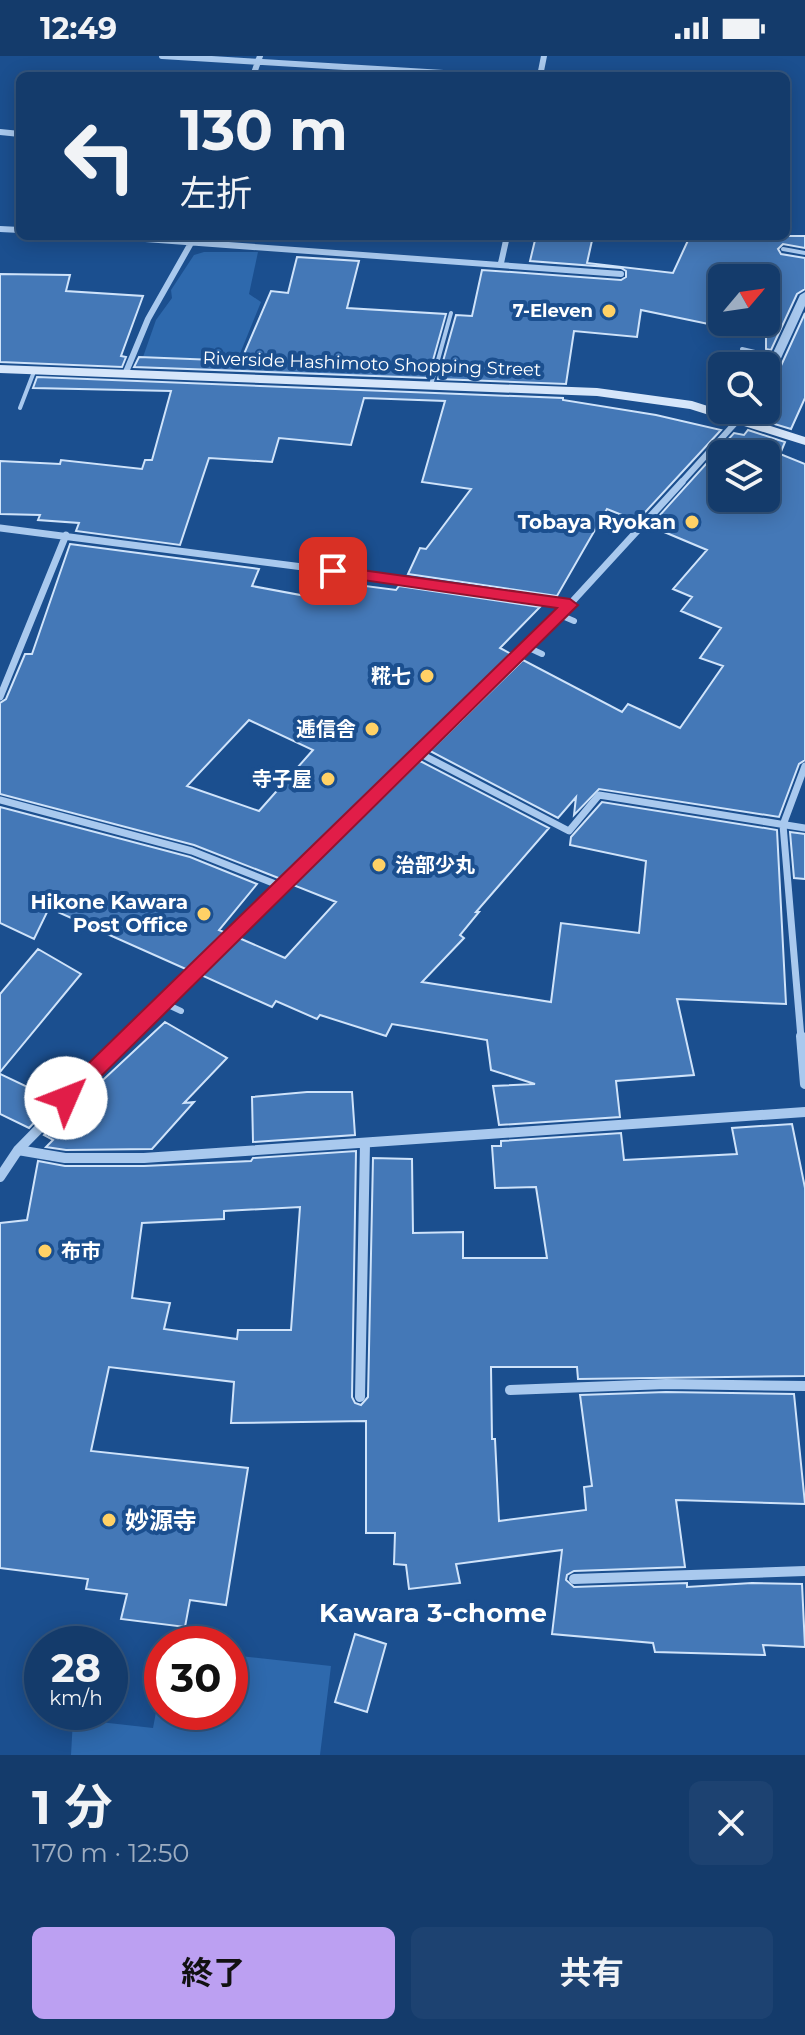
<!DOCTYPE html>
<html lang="ja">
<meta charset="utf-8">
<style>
body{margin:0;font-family:Montserrat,"Noto Sans JP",sans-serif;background:#1d4271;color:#f1f3f6;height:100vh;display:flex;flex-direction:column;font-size:30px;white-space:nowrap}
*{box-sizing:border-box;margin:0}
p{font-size:26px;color:#9dadc1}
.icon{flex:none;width:44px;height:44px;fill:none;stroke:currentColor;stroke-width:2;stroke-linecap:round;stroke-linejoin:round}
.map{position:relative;height:1699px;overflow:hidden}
.sheet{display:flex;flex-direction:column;background:#143b6b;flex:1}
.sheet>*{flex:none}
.guide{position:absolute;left:16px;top:16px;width:774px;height:168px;border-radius:12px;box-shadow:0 4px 20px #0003,0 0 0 2px #33557e;background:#143b6b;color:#f1f3f6;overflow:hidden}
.needle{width:52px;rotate:61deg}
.tools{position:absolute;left:708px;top:208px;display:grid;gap:16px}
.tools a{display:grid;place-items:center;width:72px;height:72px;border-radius:12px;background:#143b6b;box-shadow:0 4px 20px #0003,0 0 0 2px #33557e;font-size:40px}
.speed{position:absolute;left:24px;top:1570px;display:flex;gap:16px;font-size:40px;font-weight:700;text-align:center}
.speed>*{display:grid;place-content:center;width:104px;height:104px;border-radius:50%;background:#143b6b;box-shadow:0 4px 20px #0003,0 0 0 2px #33557e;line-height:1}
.speed small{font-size:20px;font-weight:400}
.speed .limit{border:12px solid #d22;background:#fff;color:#111}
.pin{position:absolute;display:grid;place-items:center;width:68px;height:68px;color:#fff;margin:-34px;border-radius:16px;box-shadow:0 4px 12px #0006}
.me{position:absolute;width:88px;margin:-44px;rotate:46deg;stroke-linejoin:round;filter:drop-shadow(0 0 6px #0008)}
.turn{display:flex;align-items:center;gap:28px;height:168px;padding:0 32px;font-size:36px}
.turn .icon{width:104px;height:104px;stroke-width:2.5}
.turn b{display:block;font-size:56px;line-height:68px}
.round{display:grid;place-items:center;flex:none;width:84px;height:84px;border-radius:12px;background:#1d4271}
.summary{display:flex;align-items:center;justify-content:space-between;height:136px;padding:0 32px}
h1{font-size:48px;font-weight:700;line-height:60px}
.primary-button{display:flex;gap:16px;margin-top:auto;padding:16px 32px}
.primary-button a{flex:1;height:92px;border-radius:12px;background:#bca0f2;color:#111;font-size:32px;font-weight:700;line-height:92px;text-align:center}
.primary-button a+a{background:#1d4271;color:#f1f3f6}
.status{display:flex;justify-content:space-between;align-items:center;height:56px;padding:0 40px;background:#143b6b;direction:ltr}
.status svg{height:22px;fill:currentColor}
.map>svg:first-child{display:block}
.green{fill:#2e69ad}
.building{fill:#4478b7;stroke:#cfe3fa;stroke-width:2;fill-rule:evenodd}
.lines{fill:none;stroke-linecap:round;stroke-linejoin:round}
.service-far1{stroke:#a9c9ee;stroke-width:4}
.service{stroke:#a9c9ee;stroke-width:6}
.minor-far2{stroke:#a9c9ee;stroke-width:6}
.minor-far1{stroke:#a9c9ee;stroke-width:7}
.minor{stroke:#a9c9ee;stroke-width:10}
.tertiary{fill:#a9c9ee;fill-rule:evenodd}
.secondary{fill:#d6e6fa;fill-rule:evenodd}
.route{fill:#e11d48;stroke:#92132f;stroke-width:2}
.poi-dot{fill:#ffd166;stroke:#1b4f8f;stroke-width:3}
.labels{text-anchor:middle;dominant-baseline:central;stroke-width:8;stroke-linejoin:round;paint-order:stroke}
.far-poi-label{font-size:18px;font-weight:bold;fill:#fff;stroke:#1b4f8f;text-anchor:end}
.far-street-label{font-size:18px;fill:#fff;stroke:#1b4f8f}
.poi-label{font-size:20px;font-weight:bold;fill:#fff;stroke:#1b4f8f;text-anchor:end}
.near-poi-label{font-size:24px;font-weight:bold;fill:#fff;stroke:#1b4f8f;text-anchor:start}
.near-neighbourhood-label{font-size:26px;font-weight:bold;fill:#fff;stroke:#1b4f8f}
</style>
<div class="status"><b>12:49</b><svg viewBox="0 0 49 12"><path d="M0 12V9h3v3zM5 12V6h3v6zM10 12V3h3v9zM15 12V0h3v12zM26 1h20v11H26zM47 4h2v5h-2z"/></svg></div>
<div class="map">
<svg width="805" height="1699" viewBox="0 0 805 1699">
<rect width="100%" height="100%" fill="#1b4f8f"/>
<!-- green -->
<path class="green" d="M204,196H258L249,238L261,246L237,305L143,301L156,264L172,242L171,234L194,199Z
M230,1599L331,1610L320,1699H71L73,1663L153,1672L160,1635L162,1656H230Z"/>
<!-- building -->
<path class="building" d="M536,180H593L587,207L673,217L690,180H805V192L783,188L778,193L781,198L805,202V233L797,238L771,294L766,293V280L641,254L637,281L574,275L566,328L438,323L456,259L472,260L482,214L621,224L626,221V215L621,212L530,205ZM722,222H766V266H722Z
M297,201L359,205L347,252L446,258L428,322L134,311L139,301L241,305L271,235L288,237Z
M0,218L70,219L66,235L143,240L121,300L126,301L122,311L0,306Z
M805,257V342L791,373L758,363L766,354V330L774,325Z
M37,321L563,342V344L656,359L721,374L637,465L607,453L557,540L408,518L420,492L426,493L471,433L422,426L445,345L364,342L351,389L279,382L272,406L209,402L180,489L76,475L79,467L38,464L40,459L0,458V405L60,408L61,404L142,413L145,404H152L171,335L33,332Z
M748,374L785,386L780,398L805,408V704L799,708L779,761L599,733L574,759L576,741L558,762L430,695L523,604L622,656L628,648L680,672L723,610L700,602L721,572L681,555L692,541L673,533L707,494L650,470L734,377L744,379ZM722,398H766V442H722Z
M70,488L259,513L252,530L322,543L327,525L396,534L399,530L540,551L500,592L511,598L281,823L194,789L0,738V647L6,643L25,598H32ZM249,664L313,694L259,755L187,730Z
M420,705L549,772L476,856H479L460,879L464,882L422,926L551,946L561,867L639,877L646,805L570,789L571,781L602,746L777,774L786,948L677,943L694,1019L616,1025L620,1061L499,1069L493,1030L535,1028L491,1014L487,984L392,968L386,980L320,959L317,963L276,945L272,951L201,919L239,882L285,902L336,846L293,829Z
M0,751L190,801L257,828L219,874L226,877L188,914L49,852L34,883L0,867Z
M790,776L805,778V823L794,822Z
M38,893L81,918L0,1016V938Z
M165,966L227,1002L184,1047L194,1046L152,1093L66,1094L46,1091L53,1084L44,1079Z
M0,1018L55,1044L29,1072L0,1058Z
M307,1036H352L355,1079L253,1086L252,1041Z
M792,1068L805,1132V1320L578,1323L577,1311H491L492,1383H495L499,1465L586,1454L584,1431L592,1430L580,1339L666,1336L794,1338L805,1448L676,1444L685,1511L574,1515L567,1519L566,1524L574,1531L687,1527V1531L752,1527L802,1528L805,1591L763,1589L765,1599L655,1596L653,1587L552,1578L562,1494L456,1508L460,1527L409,1533L406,1509L394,1508L395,1477H366V1365L231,1367L234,1326L109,1311L91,1395L248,1412L226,1549L190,1544L185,1571L121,1563L127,1538L86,1533L88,1523L0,1512V1167L27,1164L38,1105L65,1110H144L251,1105L253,1102L356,1095L352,1341L355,1347L361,1349L368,1341L373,1102L412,1103L413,1177L463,1176V1202H547L536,1131L495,1132L492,1090H501V1085L621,1077L624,1104L737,1098L732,1072ZM300,1151L291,1274H238L237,1283L164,1273L170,1247L132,1242L142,1167L224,1163V1155Z
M355,1578L386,1588L367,1656L335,1646Z"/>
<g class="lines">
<!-- service-far1 -->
<path class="service-far1" d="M783,193L805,197
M742,293L777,301
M431,329L451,257
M20,352L35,313"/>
<!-- service -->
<path class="service" d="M560,559L574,565
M527,591L542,598
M164,947L181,955"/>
<!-- minor-far2 -->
<path class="minor-far2" d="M162,0L493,20
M253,20L260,0
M540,20L544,0
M0,76L20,78
M0,173L20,174
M105,180L621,218
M501,207L507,180
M126,316L148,263L195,180
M680,428L738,364"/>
<!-- minor-far1 -->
<path class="minor-far1" d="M0,472L482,534L570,549
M0,641L66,479
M419,697L569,775L599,739L805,772
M0,744L192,795L283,831
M128,982L560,559L682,426
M801,982L783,769L805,710"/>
<!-- minor -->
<path class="minor" d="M801,980L805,1028
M18,1094L65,1102H144L805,1056
M0,1121L18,1094L130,980
M510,1334L666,1328L805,1330
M360,1341L365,1087
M574,1523L805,1515"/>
<!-- tertiary -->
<path class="tertiary" d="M805,236V250L771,324L766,327V312L800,239Z
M740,354H751L742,366H734L732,364Z"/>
<!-- secondary -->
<path class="secondary" d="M0,309L597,332L692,345L805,381V389L690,353L597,340L0,317Z"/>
</g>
<!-- route -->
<path class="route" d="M333,510L570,543L578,549L73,1048L66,1051L59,1048L56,1042L59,1036L557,552L328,519V511Z"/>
<!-- markers -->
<g class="poi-dot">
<circle cx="609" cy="255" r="8"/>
<circle cx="692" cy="466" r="8"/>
<circle cx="427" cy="620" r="8"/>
<circle cx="372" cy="673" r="8"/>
<circle cx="328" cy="723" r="8"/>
<circle cx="379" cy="809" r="8"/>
<circle cx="204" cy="858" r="8"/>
<circle cx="45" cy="1195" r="8"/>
<circle cx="109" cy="1464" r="8"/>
</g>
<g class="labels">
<!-- far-poi labels -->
<g class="far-poi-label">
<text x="593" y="255">7-Eleven</text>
</g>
<!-- far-street labels -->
<g class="far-street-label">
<text transform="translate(372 308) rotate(2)">Riverside Hashimoto Shopping Street</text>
</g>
<!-- poi labels -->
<g class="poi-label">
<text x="676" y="466">Tobaya Ryokan</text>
<text x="411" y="620">糀七</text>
<text x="356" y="673">逓信舎</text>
<text x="312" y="723">寺子屋</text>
<text x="395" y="809" text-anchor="start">治部少丸</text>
<text x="188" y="846">Hikone Kawara<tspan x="188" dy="23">Post Office</tspan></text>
<text x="61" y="1195" text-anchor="start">布市</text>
</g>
<!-- near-poi labels -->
<g class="near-poi-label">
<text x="125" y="1464">妙源寺</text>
</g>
<!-- near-neighbourhood labels -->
<g class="near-neighbourhood-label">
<text x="433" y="1557">Kawara 3-chome</text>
</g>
</g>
</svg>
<div class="tools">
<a><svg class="needle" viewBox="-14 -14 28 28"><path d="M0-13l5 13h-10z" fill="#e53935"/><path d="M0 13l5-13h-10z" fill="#9dadc1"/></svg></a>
<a><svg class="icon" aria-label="search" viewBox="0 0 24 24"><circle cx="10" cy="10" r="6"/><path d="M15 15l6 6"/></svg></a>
<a><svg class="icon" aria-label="layers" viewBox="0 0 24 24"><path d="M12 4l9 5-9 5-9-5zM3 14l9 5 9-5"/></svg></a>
</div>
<div class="speed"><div>28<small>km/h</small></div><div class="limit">30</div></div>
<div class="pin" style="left:333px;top:515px;background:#d93025"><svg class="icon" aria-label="arrive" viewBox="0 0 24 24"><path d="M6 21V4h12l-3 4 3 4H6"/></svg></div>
<svg class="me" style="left:66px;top:1042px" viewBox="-20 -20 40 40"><circle r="19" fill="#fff"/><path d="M0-13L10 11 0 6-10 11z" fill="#e11d48"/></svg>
<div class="guide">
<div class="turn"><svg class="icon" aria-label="left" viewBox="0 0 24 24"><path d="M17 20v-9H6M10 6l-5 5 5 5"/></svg><div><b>130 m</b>左折</div></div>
</div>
</div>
<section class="sheet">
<div class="summary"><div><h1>1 分</h1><p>170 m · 12:50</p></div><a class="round"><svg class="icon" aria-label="close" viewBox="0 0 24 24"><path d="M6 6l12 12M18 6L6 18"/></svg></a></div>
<div class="primary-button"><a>終了</a><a>共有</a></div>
</section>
